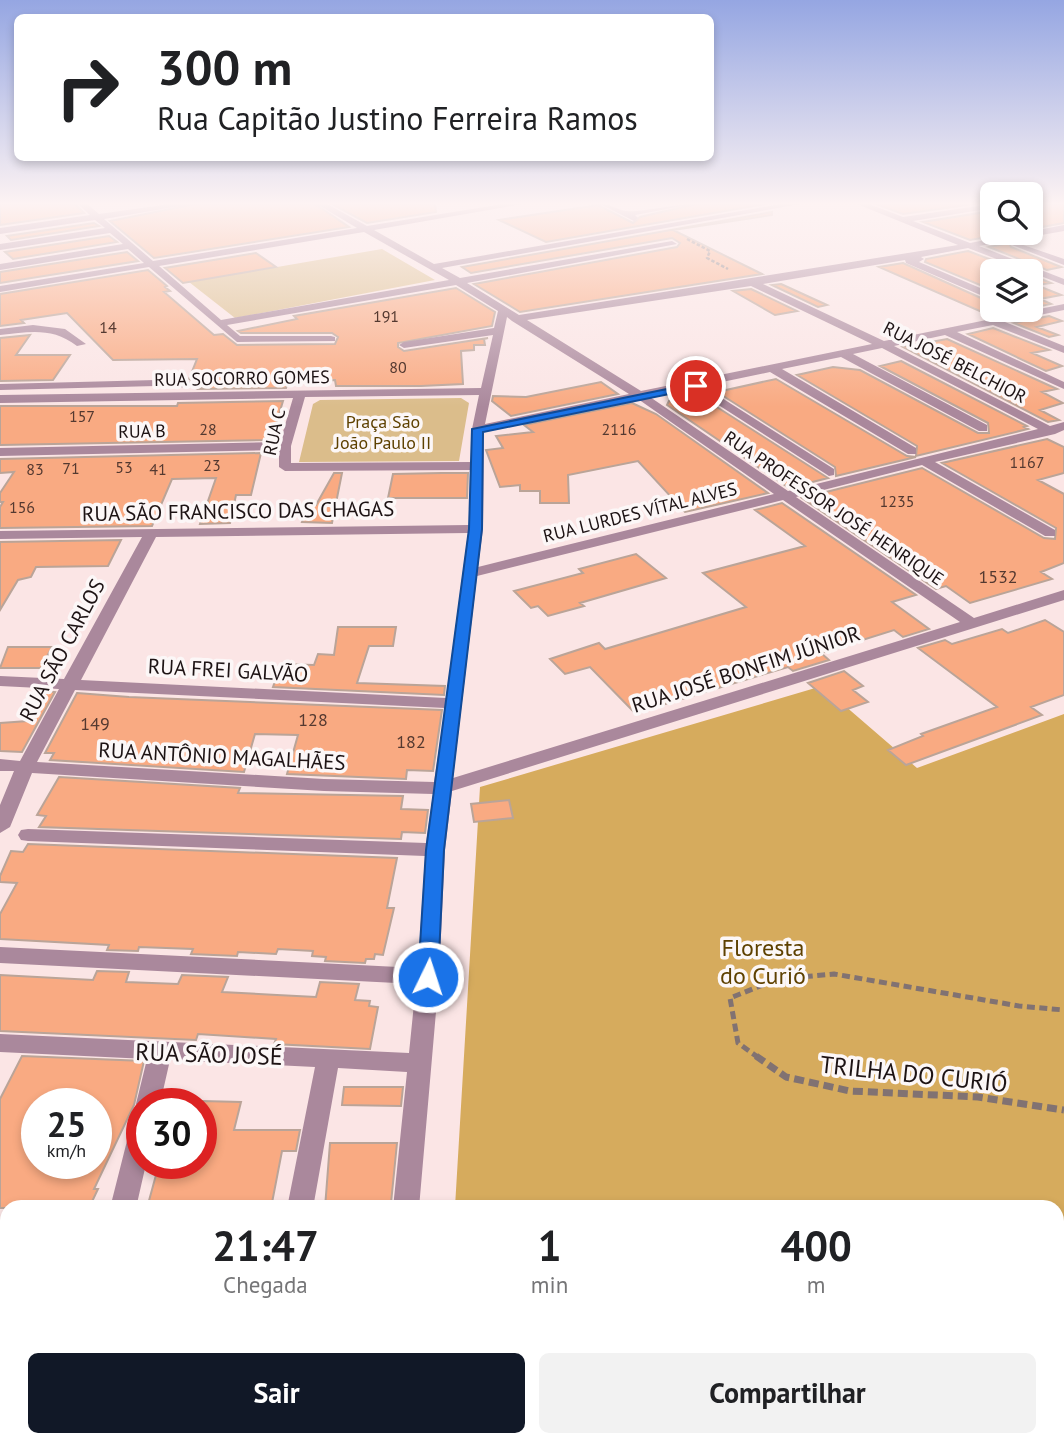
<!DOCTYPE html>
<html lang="pt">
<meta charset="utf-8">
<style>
body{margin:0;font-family:"PT Sans",sans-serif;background:#f2f2f2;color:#202124;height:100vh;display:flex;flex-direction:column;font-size:26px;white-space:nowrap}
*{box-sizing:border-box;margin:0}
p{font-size:23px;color:#757577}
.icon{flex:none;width:38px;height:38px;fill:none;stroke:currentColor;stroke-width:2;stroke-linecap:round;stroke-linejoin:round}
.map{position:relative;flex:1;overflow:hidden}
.panel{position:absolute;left:0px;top:1200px;width:1064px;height:247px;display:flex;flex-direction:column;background:#fff;border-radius:21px 21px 0 0;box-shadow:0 4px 10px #0003}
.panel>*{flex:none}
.hud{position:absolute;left:14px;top:14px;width:700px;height:147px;border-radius:10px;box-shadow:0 4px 10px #0003;background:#fff;color:#202124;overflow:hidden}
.fabs{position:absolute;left:980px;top:182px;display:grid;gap:14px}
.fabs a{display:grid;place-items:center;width:63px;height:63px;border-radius:10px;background:#fff;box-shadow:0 4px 10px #0003;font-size:35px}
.speed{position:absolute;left:21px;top:1088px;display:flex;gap:14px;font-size:35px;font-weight:700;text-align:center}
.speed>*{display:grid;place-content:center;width:91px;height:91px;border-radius:50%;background:#fff;box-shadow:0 4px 10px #0003;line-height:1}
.speed small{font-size:18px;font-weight:400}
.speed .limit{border:10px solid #d22;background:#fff;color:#111}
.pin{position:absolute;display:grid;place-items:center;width:60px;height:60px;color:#fff;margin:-30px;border:4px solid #fff;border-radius:50%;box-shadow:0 2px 7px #0007}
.me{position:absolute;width:77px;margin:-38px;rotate:4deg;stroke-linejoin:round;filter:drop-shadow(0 0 5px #0008)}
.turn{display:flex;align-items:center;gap:24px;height:147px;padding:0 28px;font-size:32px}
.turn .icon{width:91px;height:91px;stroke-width:2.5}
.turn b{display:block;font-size:49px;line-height:60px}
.eta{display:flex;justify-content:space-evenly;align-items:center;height:119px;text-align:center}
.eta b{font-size:42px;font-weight:700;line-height:49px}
.primary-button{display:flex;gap:14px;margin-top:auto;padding:14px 28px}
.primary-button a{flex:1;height:80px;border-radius:10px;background:#111827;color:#fff;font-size:28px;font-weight:700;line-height:80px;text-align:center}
.primary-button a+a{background:#f2f2f2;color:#202124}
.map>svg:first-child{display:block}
.green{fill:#dbbd8b}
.forest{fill:#d6ab5d}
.building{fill:#f9aa82;stroke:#baa498;stroke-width:2;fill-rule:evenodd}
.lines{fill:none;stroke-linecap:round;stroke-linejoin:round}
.path-far2{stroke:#817272;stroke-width:2.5;stroke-dasharray:3.5 2;stroke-linecap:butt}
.path-far1{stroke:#817272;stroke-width:5;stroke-dasharray:8 4.5;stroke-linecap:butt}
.path{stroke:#817272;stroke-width:7;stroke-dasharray:10 5;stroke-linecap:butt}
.minor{fill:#aa889c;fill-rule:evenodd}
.route{fill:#1a73e8;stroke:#114b97;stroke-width:2}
.labels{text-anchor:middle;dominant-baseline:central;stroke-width:7;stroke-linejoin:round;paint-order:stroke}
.far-number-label{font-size:16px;fill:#543930}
.far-street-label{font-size:18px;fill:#1d1314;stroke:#fcf7f7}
.far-park-label{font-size:18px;fill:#5e4100;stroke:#fcf7f7}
.number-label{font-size:18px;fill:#543930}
.street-label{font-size:21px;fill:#1d1314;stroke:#fcf7f7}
.near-park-label{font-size:24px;fill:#5e4100;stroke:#fcf7f7}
.near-street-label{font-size:24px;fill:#1d1314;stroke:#fcf7f7}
</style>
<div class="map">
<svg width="1064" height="1447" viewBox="0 0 1064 1447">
<rect width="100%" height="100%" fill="#fbe5e5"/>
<!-- green -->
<path class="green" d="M382,249L435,280L235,318L189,282Z
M461,398L469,403L459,461L299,462L313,404L320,400Z"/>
<!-- forest -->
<path class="forest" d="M822,686L917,768L1064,714V1447H441V1440H1057V1208L455,1207L480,787Z"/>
<!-- building -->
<path class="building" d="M0,204H75L84,213L0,225Z
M195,204H315L349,227L154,258L110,221Z
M332,204H435L436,212L367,223Z
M696,204H765L546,242L499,220L598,205L633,223L640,217Z
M876,204H974L903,214Z
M1031,204H1064V223L1031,229Z
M992,211V233H1010L970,240L923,222Z
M772,212V215L673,230L762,274L520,312L474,284L677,247L680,243L672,238L471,273L462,267Z
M94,223L99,226L11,240L7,236Z
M109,236L117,242L13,259L5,252Z
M1009,243L1011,247L1061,267L1047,270L989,247Z
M968,251L1021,271H992V290L925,262L926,259Z
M127,252L138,261L0,283V272Z
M256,253L276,267L183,283L165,268Z
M903,263L992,303V310H1023L991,316L879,267Z
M148,270L167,286L165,287L170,291L164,292L214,335L223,334L237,345L335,344L338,337L332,333H241L238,331L297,319L294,316L456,288L495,312L492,326L398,343V347L404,351L488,338L484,339L485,345H474V350L461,351L463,384L421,386H336L335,380L288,381L286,388L199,389L204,386L203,383L189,379L197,359L113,360L67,313L21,320L24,323L0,326V294Z
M1031,275L1051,283L1036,285L1061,295L1040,299L1051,304L1031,308Z
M781,284L827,305L818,307L772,285Z
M751,289L797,311L775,315L733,291Z
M1049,316L1062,321L1037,327L1058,335L1049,337L1014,323Z
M993,328L1049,350L1032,353L1062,366L1046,371L968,334Z
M30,335L16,355H70L53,380L0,381V338Z
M947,339L1057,389L1042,392L1063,403L1040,410L1059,420L1048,422L903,347Z
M901,361L1027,426L1024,427L1028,429L916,456L917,446L797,375L833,367L860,370L978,433H989L988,423L880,366Z
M776,379L907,456L916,457L836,476L835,467L717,392Z
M601,382L618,394L511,416L492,401L493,396L526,397Z
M698,395L828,478L789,488L667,405L669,401Z
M283,401L272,438L265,440L0,445V406H177L178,403Z
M632,403L656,414L768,493L685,512L638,461L568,475L569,503H540V491H520V485L500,487L486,450L503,448L496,436L533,432L524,425Z
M1047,439L1064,447V473L1038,480L1064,494V563L1041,572L1052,579L970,603L946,586L936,589L802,498L922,468L1044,538L1055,539L1056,528L942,463Z
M261,453L251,495H236L230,523L200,524L216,478L172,479L152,526L0,528V507L3,502H0V493L14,472L0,473V459Z
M334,473H342L332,523L302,522L309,505H316Z
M442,473H468L467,498H388L393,474Z
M782,503L916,595L892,602L929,629L903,637L894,630L821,653L829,660L793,671L788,667L635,713L590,667L565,674L550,659L599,643L605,649L746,607L703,573L805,546L755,510Z
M121,540L108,566L36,567L31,577L18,580L0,610V542Z
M636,554L666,578L580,603L584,606L548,616L538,606L531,608L514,591L583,573L579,569Z
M1045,620L1064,632V695L1031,707L1042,715L906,765L888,750L923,736L921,734L997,707L918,648L945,640L952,644L1002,629L1008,633Z
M338,627H396L393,646H369L357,683L445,686L444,695L273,687L281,664L314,665L318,654L334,655Z
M8,647H52L41,668H0Z
M844,671L863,686L853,690L868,702L841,711L808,683Z
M44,691L55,692L22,752L0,751V723L28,721Z
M77,693L129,697L442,710L433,771L407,770L406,779L287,774L298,735L255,734L244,772L50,760L54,753H45Z
M59,777L240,788L238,793L403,796L401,809L428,810L425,833L402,832L401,839L39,827L46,816L37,815Z
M509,800L513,818L474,822L471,804Z
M28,844L397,858L387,908H394L383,955L375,954L374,959H366L365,963L325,961L326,957L312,956L313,951L278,949L276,954L238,952L237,956L191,954L193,949L139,947L138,951L107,950L109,945L0,939V914L17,883L0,882V876L11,851L23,852Z
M97,971L129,972L126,982L178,984L182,975L228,977L222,992L277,995L316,997L320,982L359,984L355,1000L370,1001L369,1006L378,1007L370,1049L274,1044L276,1039L198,1034L196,1040L0,1031V975L93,980Z
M22,1056L144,1061L134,1105L94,1189H98L89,1208H0V1099ZM37,1104H96V1164H37Z
M344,1087H403L401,1106L342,1105Z
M201,1101L241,1102L234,1130H300L296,1151H282L271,1208H147L159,1164H201Z
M330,1143H397L391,1203L325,1208Z"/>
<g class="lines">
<!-- path-far2 -->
<path class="path-far2" d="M687,239L710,251L707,258L728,269"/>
<!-- path-far1 -->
<path class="path-far1" d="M759,1058L738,1043L730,998L778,979L834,974L1019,1006L1064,1010"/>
<!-- path -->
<path class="path" d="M756,1056L786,1077L850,1091L978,1097L1064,1110"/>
<!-- minor -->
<path class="minor" d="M78,204H87L99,214L170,204H192L104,219L153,261L357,228L317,204H327L367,226L503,204H523L374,230L434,264L781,204H800L442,268L460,278L672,241L677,244L467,283L519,315L958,245L857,204H869L903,217L992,204V208L913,221L970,243L1064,225V231L979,246L1064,279V285L968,248L921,257L924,259L919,262L992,293V300L906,263L905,260L763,284L884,341L1064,304V310L1005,322L1064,346V353L993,325L957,332L1064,382V389L945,335L894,346L1050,426L1064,422V430L1055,434L935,462L1055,530V536H1045L922,465L796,497L974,618L1064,590V600L452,791L445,850L439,977L419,1208H393L407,1072L338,1068L313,1208H287L315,1067L170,1060L160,1104H142V1112L136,1104L147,1059L0,1052V1034L409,1053L416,984L0,963V947L418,968L425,856L28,841L21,840L18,835L21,830L28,829L426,843L433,794L324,791L32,773L10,827L0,833V805L14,771H0V759L20,761L59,689L0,686V676L64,679L142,537L0,539V531L469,525L471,470L285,471L279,467V450L0,456V448L280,442L293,398L0,403V395L481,388L493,335L404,348L399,345L404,342L494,328L498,311L456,285L227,325L240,336H331L335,337V341L237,342L149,267L0,292V286L144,263L128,249L0,270V264L123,244L110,233L0,250V244L105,228L95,220L0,234V228L90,215ZM364,232L449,280L221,320L159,266ZM751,286L872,344L641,391L527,320ZM507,317L512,321L629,394L485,424ZM882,348L1038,429L788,491L650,397L692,388L829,476L834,475V469L703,386L770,372L908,454H916V448L782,369L841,357L979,431H987V425L853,354ZM479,395L472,429L471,462L291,463V446L305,397ZM638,399L774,494L478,567L483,529L484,431ZM783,500L960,622L453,778L477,576ZM468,533L446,698L81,680L156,537ZM75,690L445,708L434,782L324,779L37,762Z
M600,204C611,204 617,210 626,211C639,213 675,204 693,204L635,215L638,218L634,221Z
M1012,241L1064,259V265L1012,245Z
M33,325L65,329L86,344L77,346C52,327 30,332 0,335V329Z
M156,380L196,382L202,385L196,388L156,386L0,390V384Z
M142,1119V1164H146L136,1208H110L130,1129L133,1122Z
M34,1440H64L61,1447H31Z
M378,1440H408V1447H378Z"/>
</g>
<!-- sky -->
<linearGradient id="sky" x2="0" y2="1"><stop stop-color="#95a6e2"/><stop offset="0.5" stop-color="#fdf3f3"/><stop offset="1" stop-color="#fdf3f3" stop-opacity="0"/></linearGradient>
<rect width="1064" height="407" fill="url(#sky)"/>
<!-- route -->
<path class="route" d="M696,383L699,384V388L483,432L482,529L444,850L438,977L435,982H420L418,977L426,850L469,529L472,429Z"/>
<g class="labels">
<!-- far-number labels -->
<g class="far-number-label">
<text x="386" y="316">191</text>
<text x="108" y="327">14</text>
<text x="398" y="367">80</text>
<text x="82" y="416">157</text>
<text x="208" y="429">28</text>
<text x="619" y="429">2116</text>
<text x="1027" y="462">1167</text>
<text x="212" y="465">23</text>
<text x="124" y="467">53</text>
<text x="71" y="468">71</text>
<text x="35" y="469">83</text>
<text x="158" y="469">41</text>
<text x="897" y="501">1235</text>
<text x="22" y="507">156</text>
</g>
<!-- far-street labels -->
<g class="far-street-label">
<text transform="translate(955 362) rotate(27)">RUA JOSÉ BELCHIOR</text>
<text transform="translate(242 378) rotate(-1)">RUA SOCORRO GOMES</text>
<text transform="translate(142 431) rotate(-1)">RUA B</text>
<text transform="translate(274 432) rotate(-78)">RUA C</text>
<text transform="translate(834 508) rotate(34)">RUA PROFESSOR JOSÉ HENRIQUE</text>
<text transform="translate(640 512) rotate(-14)">RUA LURDES VÍTAL ALVES</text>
</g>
<!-- far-park labels -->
<g class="far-park-label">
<text x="383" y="421">Praça São<tspan x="383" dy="21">João Paulo II</tspan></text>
</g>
<!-- number labels -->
<g class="number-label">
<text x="998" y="576">1532</text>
<text x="313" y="719">128</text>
<text x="95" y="723">149</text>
<text x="411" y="741">182</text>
</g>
<!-- street labels -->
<g class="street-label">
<text transform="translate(238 511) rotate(-1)">RUA SÃO FRANCISCO DAS CHAGAS</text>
<text transform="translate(62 650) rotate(-62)">RUA SÃO CARLOS</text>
<text transform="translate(746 669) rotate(-18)">RUA JOSÉ BONFIM JÚNIOR</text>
<text transform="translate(228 670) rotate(3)">RUA FREI GALVÃO</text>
<text transform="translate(222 756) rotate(3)">RUA ANTÔNIO MAGALHÃES</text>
</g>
<!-- near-park labels -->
<g class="near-park-label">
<text x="763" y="947">Floresta<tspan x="763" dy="28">do Curió</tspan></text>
</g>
<!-- near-street labels -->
<g class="near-street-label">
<text transform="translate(209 1054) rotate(2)">RUA SÃO JOSÉ</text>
<text transform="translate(914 1074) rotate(6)">TRILHA DO CURIÓ</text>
</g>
</g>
</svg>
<div class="fabs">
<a><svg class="icon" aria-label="search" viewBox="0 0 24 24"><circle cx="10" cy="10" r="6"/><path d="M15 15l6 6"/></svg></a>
<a><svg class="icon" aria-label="layers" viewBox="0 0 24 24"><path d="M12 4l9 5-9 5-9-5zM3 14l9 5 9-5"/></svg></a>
</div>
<div class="speed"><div>25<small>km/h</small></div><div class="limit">30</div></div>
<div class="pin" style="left:696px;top:386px;background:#d93025"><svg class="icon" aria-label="arrive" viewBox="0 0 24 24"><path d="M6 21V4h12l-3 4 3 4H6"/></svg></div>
<svg class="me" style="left:428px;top:977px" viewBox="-20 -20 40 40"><circle r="17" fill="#1a73e8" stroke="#fff" stroke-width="3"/><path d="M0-11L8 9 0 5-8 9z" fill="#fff"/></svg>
<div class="hud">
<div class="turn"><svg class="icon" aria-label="right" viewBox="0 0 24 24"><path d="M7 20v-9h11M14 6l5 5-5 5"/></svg><div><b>300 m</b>Rua Capitão Justino Ferreira Ramos</div></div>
</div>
<section class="panel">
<div class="eta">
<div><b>21:47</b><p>Chegada</p></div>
<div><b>1</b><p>min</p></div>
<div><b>400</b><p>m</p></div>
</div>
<div class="primary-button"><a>Sair</a><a>Compartilhar</a></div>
</section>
</div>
